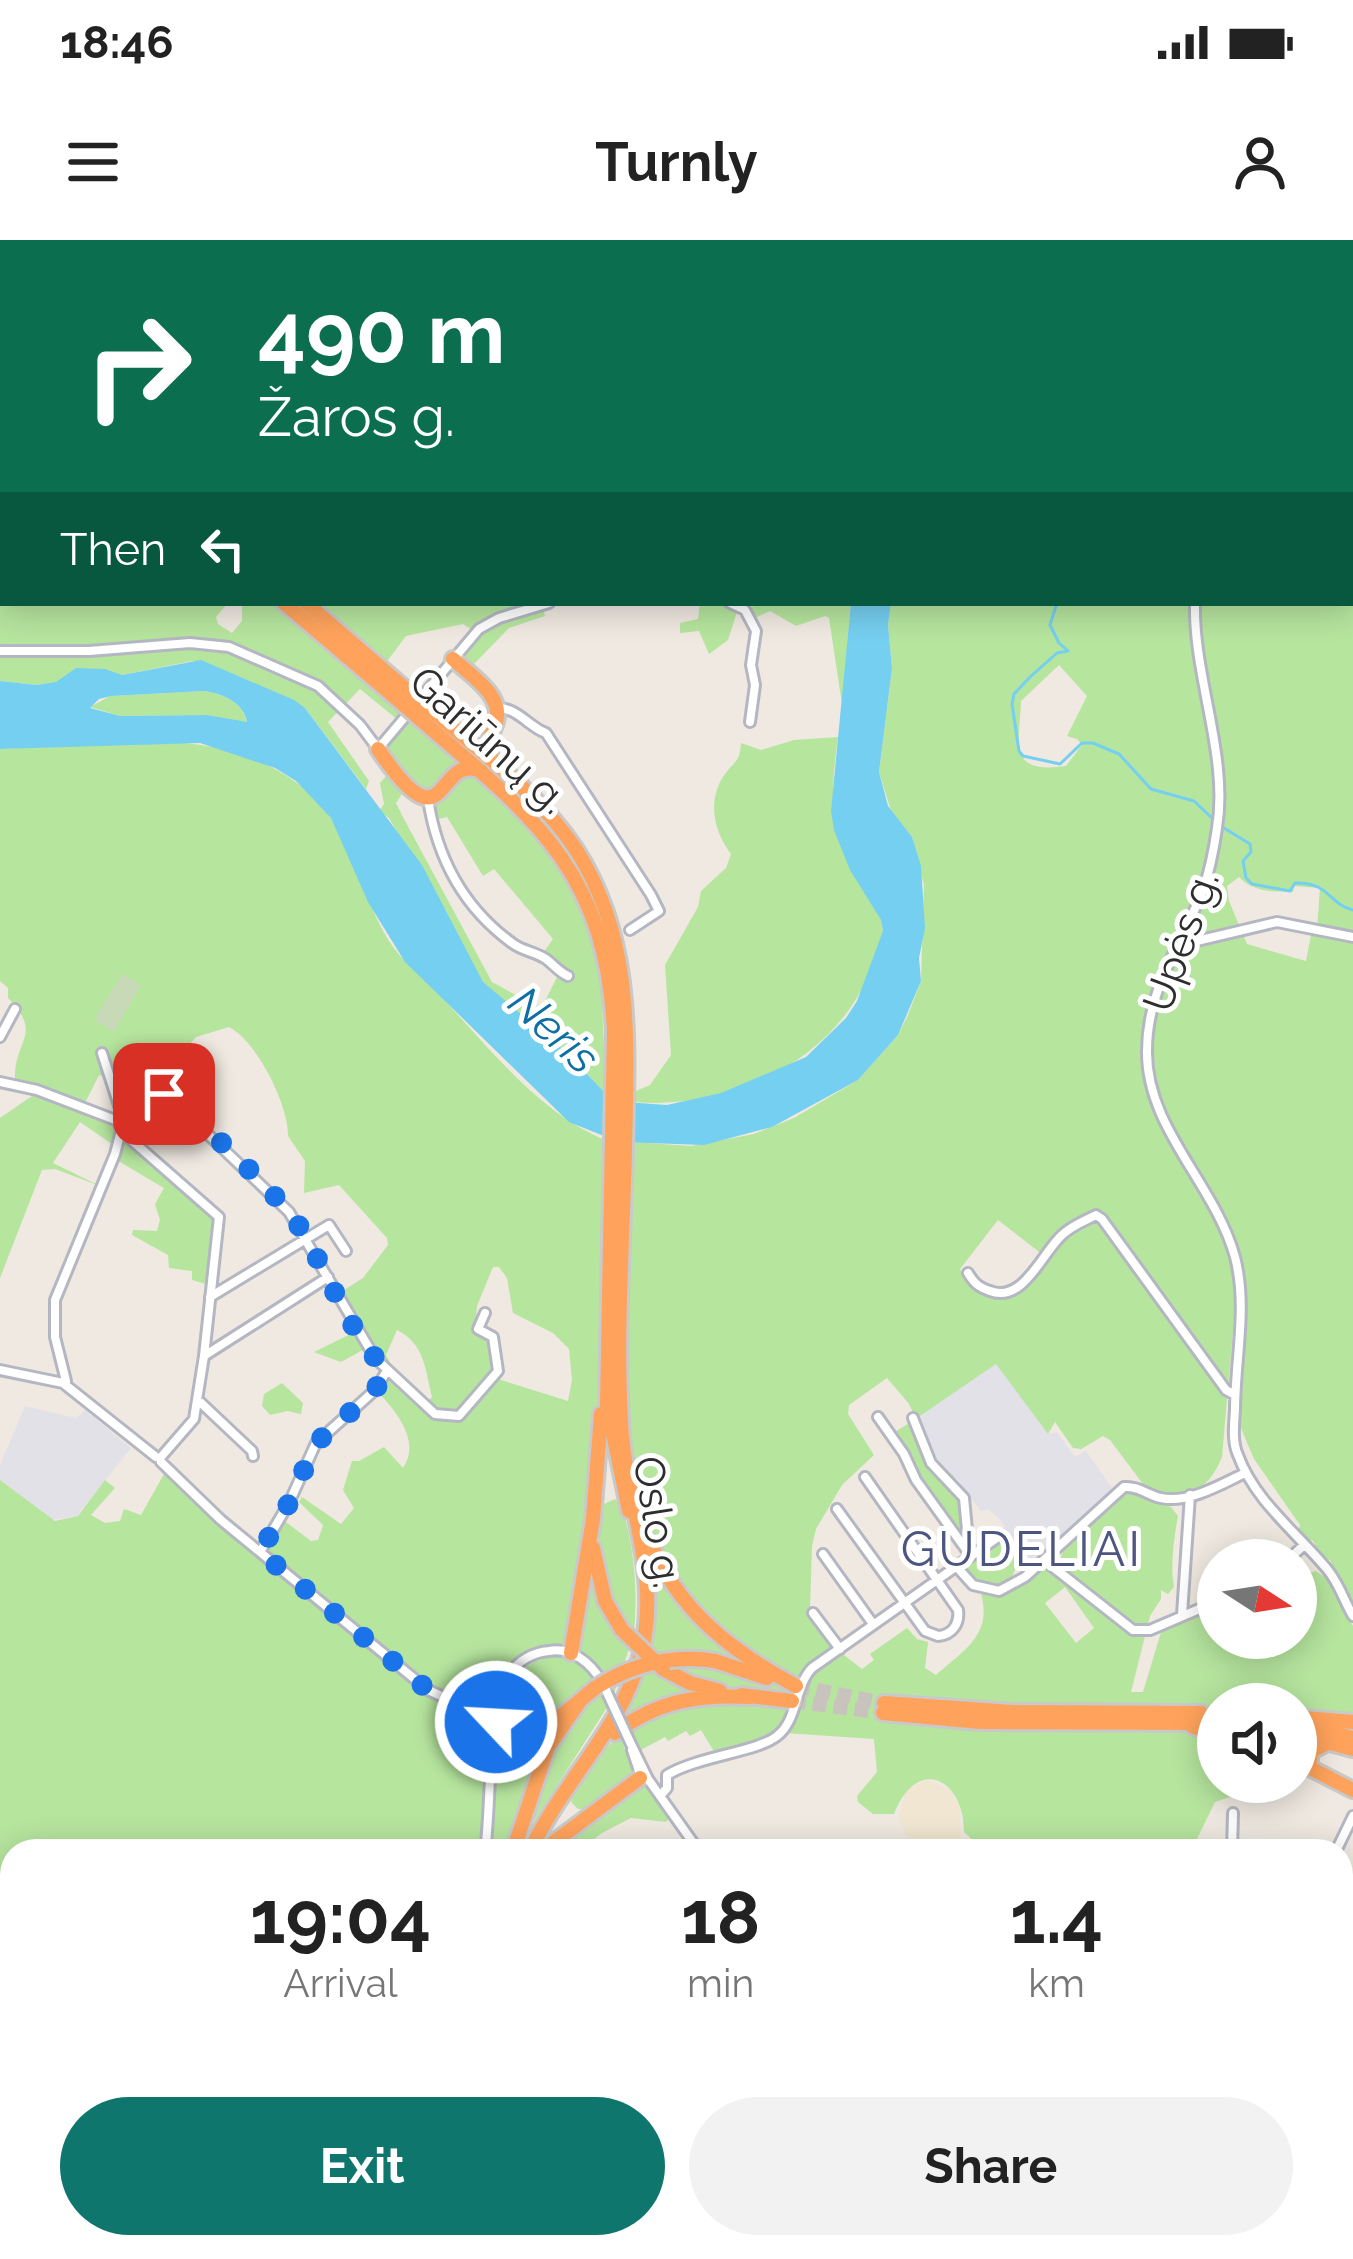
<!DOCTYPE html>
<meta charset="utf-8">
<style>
body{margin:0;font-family:Raleway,sans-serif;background:#f2f2f2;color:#222;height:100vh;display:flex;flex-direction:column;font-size:45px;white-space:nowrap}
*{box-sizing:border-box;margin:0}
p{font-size:39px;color:#767676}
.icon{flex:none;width:66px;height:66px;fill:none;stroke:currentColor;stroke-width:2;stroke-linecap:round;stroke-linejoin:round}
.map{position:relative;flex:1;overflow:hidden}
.side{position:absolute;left:0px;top:1599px;width:1353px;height:420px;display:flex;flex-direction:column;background:#fff;border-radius:36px 36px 0 0;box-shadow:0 6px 30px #0003}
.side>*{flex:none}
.top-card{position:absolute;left:0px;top:0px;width:1353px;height:366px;box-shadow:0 6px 30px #0003;background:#0b6e4f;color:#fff;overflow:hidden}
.needle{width:78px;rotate:102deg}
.fabs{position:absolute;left:1197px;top:1299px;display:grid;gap:24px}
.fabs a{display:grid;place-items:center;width:120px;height:120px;border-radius:50%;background:#fff;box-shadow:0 6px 30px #0003;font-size:60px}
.pin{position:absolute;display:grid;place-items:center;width:102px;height:102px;color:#fff;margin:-51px;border-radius:24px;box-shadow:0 6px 18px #0006}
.me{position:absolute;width:132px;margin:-66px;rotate:295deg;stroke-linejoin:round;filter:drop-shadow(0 0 9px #0008)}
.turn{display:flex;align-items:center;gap:42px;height:252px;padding:0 60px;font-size:54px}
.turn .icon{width:156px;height:156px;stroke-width:2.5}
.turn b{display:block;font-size:84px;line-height:102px}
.then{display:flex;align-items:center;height:114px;padding:0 60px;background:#0003;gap:24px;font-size:45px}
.eta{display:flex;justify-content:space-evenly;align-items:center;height:204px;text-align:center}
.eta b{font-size:72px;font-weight:700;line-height:84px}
.action{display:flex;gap:24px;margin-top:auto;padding:24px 60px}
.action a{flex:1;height:138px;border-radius:72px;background:#0f766e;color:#fff;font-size:48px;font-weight:700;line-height:138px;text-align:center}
.action a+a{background:#f2f2f2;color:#222}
.status{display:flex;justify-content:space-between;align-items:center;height:84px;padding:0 60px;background:#fff;direction:ltr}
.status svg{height:33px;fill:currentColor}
header{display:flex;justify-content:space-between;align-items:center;height:156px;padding:0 60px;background:#fff;font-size:54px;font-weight:700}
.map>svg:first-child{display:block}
.industrial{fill:#e3e1e8}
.education{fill:#f0e6d1}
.green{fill:#b6e59e;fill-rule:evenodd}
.cemetery{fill:#c8d9b8}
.pitch{fill:#c9ec9a}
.water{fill:#75cff0;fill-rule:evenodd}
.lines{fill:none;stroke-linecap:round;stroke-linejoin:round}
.stream{stroke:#75cff0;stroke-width:3}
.highway-tunnel{stroke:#c8c4bd;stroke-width:14;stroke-dasharray:14 7;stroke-linecap:butt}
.minor-casing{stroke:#b4b7c1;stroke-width:14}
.major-casing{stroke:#c9c9c9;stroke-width:16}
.highway-casing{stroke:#c9c9c9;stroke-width:20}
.minor{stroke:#fff;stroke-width:8}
.major{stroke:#f2d163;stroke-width:10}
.highway{stroke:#ffa35c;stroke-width:14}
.rail{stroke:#a3a6b8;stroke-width:3}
.minor-bridge-casing{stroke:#b4b7c1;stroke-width:14;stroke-linecap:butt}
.highway-bridge-casing{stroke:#c9c9c9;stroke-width:20;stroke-linecap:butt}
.minor-bridge{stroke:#fff;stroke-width:8}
.highway-bridge{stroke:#ffa35c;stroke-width:14}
.route{stroke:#1a73e8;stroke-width:21;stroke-dasharray:0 37.8}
.labels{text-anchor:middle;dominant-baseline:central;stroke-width:10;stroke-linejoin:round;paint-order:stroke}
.street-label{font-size:42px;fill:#2e2e2e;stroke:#fff}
.water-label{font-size:45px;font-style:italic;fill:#0d6fa3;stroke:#fff}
.quarter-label{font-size:48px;letter-spacing:3px;fill:#4d5680;stroke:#fff}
</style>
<div class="status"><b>18:46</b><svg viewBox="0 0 49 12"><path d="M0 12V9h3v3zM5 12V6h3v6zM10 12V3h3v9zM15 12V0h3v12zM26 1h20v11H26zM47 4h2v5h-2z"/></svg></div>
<header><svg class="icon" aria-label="menu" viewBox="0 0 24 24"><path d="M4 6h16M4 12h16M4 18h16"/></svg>Turnly<svg class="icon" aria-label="person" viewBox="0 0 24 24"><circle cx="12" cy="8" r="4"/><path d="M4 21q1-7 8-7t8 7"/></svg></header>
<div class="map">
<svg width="1353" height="2019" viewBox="0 0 1353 2019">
<rect width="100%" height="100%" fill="#efe9e1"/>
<!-- industrial -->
<path class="industrial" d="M996,1123L1048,1194L1057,1192L1075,1217L1086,1211L1113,1249L1043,1313L1028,1320L1012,1314L1003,1302L1000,1293L1005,1286L998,1277L989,1270L981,1271L953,1235L948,1238L932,1220L916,1178Z
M25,1166L76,1178L85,1170L131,1208L77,1276L50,1280L0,1240V1225Z"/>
<!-- education -->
<path class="education" d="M927,1540L948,1549L959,1565L962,1611H931L907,1598L898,1578L906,1550Z"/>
<!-- green -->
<path class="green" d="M1353,224V1372L1341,1337L1329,1326L1331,1321L1314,1311L1315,1304L1312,1300L1306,1303L1298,1292L1300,1285L1254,1219L1240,1186L1245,1070L1239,1068L1234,1079L1222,1217C1210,1247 1194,1255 1162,1256L1143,1244L1110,1200L1103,1196L1081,1209L1073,1208L1055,1182L1048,1194L996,1124L917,1178L932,1220L948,1237L952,1234L964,1251L967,1306L917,1238L893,1193L916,1179L909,1164L887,1138L849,1165L848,1174L874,1215L842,1245L816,1289L812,1306L810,1368L836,1408L799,1440C740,1414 690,1371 658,1313C649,1298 646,1277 642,1260C612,1145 628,1020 632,902L691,906L754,894L794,878L858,840L898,795L908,775L921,741L924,645L912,597L892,574L879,532L892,428L888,385L891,363H1191L1200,432L1206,431L1200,363H1350ZM1059,425L1087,456L1067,496L1077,499L1082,505L1066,526C1008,534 1019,507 1021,461ZM1239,637C1253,652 1273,652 1293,652L1294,646L1320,648L1317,690H1312L1306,721L1247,704L1229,661L1227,646ZM998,980L1047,1018L1016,1051L1006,1057C987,1057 967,1047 960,1029Z
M0,234L3,363H228L216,377L218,384L232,393L242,381V363H278L519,576L560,628L588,685L601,737L606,854L567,813L482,742L389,578L379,571L384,564L380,543L386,536L398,543L402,554L396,563L404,579L492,742L536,766L545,761L560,731L543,713L553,699L494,629L483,636L447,577L439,579L409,550L383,511L404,485L360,449L328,482L369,541L366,549L305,468L192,421L122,435L37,445L0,441V413L32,411L30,405L0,407Z
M311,363H538L474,391L463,384L406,396L385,424Z
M700,363H722L737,372L728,400L709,414L699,391L680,393V383L698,379Z
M760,363H851L842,464L829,378L825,376L796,386L770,371L753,379L748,369Z
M543,367L545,376L509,388L474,424L496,446L490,447L465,425L464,410L489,385Z
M204,451C222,453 244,463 247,483L207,475L120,476L90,467L110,456Z
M838,497C825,591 837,600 881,680L883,691C881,707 874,721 868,736C831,823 727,870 635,862L636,851L650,845L671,815L665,725L698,667L701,651L726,628L731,614C712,589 706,555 729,529C738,519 740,518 741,503L761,510L794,500Z
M166,502C237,504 308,531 342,596C361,632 369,671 391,704C402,720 416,731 429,744C482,798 534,871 605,900C600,1067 603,1239 566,1403C540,1409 512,1410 499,1441C495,1452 495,1459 488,1467L470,1457L432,1450L265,1313L282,1279L311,1301L318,1300L323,1285L299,1262L302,1257L341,1284L354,1268L343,1250L352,1221H359L384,1207L403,1228C421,1202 397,1172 378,1152L393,1131L372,1105L341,1122L314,1112L361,1089L341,1052L363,1038L388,1005L387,998L339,945L304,953L305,921L288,896C289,867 258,802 229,787L196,797L179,816L154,813C130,833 139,844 99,835L84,865C136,891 171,942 217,977L209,1045L192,1040V1031L169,1028L168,1015L132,995L133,990L157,991L160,980L155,964L164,948L115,919L119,909L80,882L53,923L100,946L55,929L42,930L0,1038V878L32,856L36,847L15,839C14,799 44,795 8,758V748L0,741V509ZM493,1027H499L507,1038L513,1073L553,1093L569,1109L572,1140L568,1161L501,1140L493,1133L490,1105L475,1090L477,1066ZM397,1090C425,1104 425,1129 432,1157L426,1163L397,1136L386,1115Z
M282,1143L303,1163L301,1174L287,1171L270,1175L262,1166L264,1154Z
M164,1234L271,1327L269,1332L291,1342L421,1450L491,1476L483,1611H12V1884L0,1903V1240L55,1281L78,1276L105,1240L115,1248L91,1275L105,1283L120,1281L124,1269L141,1275Z
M1128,1251L1171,1267L1178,1276C1174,1297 1170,1327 1174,1347L1168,1354L1161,1350V1359L1150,1376L1131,1452H1143L1162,1389L1218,1370V1398H1296V1336L1316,1331L1326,1338L1353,1386V1479L1296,1474V1464H1218V1468L1003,1466L1192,1488L1218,1498V1542H1251L1233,1556L1215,1562L1197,1599L1204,1611H984L964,1592C964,1538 917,1515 894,1574H873L858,1562L857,1556L877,1532L874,1499L785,1493L808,1437L840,1412L862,1429L874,1420L870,1414L907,1388L917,1399L928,1402L925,1428L936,1435C963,1411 993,1395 981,1354C1006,1358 1023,1345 1041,1329L1055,1332L1066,1304L1118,1254ZM1065,1347L1094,1388L1076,1403L1045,1363Z
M615,1259L622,1266C634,1309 638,1347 634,1392L630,1393C600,1348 594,1317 604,1264Z
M999,1298L1021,1318L1012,1336L993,1349L976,1345L960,1326Z
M650,1315L656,1327L763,1433L654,1418L712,1452L625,1481L621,1473L653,1348Z
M590,1317L630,1406L613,1456L593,1422L574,1410Z
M556,1416C586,1421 596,1440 608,1466L525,1595L564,1470L538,1479L507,1469C513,1437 522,1421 556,1416Z
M684,1421L741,1431L792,1450L791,1457L717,1447L661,1423Z
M728,1460L791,1467L777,1494L715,1513L701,1490L690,1496L686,1491L668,1501L665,1497L639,1511L628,1490L661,1471Z
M510,1479L540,1487L543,1502L509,1611H488L501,1482Z
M620,1495L635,1537L590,1569H578L571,1562C578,1534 600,1513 620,1495Z
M640,1543L647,1546L670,1578L666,1582L631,1578L602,1593L579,1611H545Z
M335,2007H416V2019H326Z"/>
<!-- cemetery -->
<path class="cemetery" d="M122,734L141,745L114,792L94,780Z"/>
<!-- pitch -->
<path class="pitch" d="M6,1916L12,1920V1988L6,1998L0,1994V1926Z"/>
<!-- water -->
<path class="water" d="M851,363H891L888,385L892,428L879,532L888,566L912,597L921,626L925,688L919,718L921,741L898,795L858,840L772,887L704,905L619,902L569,882L405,722L368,662L331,578L296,541L275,528L200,503L0,509V441L37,445L56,442L76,428L105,429L122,435L201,420L294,460L305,468L422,625L483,742L567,813L606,854L624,862L667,865L721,853L806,817L846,778L857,761L883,691L881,680L850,630L834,590L831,571ZM204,451C222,453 244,463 247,482L207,475L120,476L90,468L99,459L111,456Z"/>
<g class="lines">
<!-- stream -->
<path class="stream" d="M1057,363L1050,385L1059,403L1068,411L1057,413L1030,437L1014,454L1012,464L1019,511L1023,516L1060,524L1082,503H1093L1119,514L1151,549L1194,561L1213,579
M1224,588L1250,604L1251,612L1243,621L1246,638L1252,644L1290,651L1295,643C1330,642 1328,664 1353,670"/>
<!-- highway-tunnel -->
<path class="highway-tunnel" d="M796,1446L884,1463
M792,1461L883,1473"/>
<defs>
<path id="minor" d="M80,0L81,3
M548,0L561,3
M1100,0V3
M1238,0L1239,3
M421,3V0
M888,3V0
M1168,3L1179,0
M1350,8L1353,5
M0,119H3
M1350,222L1353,221
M0,228H3
M730,363L745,370L756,391L751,425L755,445L750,482
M1195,363C1193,436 1229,516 1217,588C1214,609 1210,630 1203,650C1181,706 1147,748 1147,811C1146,888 1215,944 1235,1017C1248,1067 1235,1120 1235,1170C1234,1185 1232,1202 1238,1215C1254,1260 1297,1293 1327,1329C1339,1343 1344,1361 1353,1376
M0,411H89L190,403L229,407L318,446L360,485L378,509L479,389L499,378L549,363
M497,468C517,467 530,488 546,493L651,655L659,671L630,690
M428,559C437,618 464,668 512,703C522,711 536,712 546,719C554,725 559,732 568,736
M1177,701L1184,704L1277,682L1353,697
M0,797L15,769
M102,813L122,875
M0,842L37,850L118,881
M118,881L149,856L169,857L289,972L375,1118L435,1174L459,1176L498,1131L493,1097L478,1089L485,1073
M121,891L219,977L204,1116
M968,1033C974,1043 978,1047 990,1051C1023,1064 1042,1013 1062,995C1071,986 1084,981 1096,975L1102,979L1226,1150L1235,1155
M210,1057L329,985L346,1011
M0,1130L63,1143L156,1217
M66,1141L55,1097V1060L115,914L121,891L118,881
M200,1162L252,1211L253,1216
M878,1177L904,1214L916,1240L970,1315
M913,1178L931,1223L964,1258L969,1311
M161,1217L194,1179L204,1116L328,1037
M161,1222L221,1280L428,1450L459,1464L530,1481
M837,1269L925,1391L938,1396C952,1395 960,1384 958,1370L865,1237
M260,1312L289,1263L316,1203L374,1151L387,1131
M823,1314L873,1384
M1044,1320L1133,1390H1150L1218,1361
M1288,1320L1304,1305
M956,1326L973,1345L999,1351L1025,1337L1124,1247C1139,1246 1147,1255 1161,1258C1188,1264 1222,1244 1245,1233
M813,1373L840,1409
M1182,1375L1190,1255
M630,1502L648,1539L699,1611
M632,1510L642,1540
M660,1556L667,1548V1535C699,1516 757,1512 777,1496C798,1480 794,1447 812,1428L1001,1295
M485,1611C492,1564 486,1474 510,1434C517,1421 534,1412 549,1411C572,1407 591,1423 602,1442
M1232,1611L1233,1573
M1336,1611L1353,1576
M124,2007L125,2019
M723,2007L795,2019
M1115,2007L1128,2019
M0,2018L1,2019
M297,2019L303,2007
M320,2019L329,2007
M566,2019L568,2007
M849,2019L871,2016"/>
<path id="major" d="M1341,1807L1353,1775
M1341,1893L1353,1920
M1327,2007L1353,2016
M1179,2017L1198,2014L1210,2019
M1155,2019L1173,2007
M1244,2019L1274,2009L1319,2016"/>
<path id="highway" d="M119,0L120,3
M134,0L135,3
M284,363L398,460
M306,363L408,451
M453,419C470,435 504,455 496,482C491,496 485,504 492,520
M431,470C482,512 538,553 575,608C635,700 627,803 625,908C623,998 616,1090 621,1181C624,1261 662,1332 641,1414C622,1489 562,1542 530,1611
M421,480C534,577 606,630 614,791L607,1164L629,1271
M378,509C449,615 435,511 481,531
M650,1302C679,1371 731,1411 796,1446
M593,1308L605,1361L622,1390
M571,1413L593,1279L601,1174
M715,1421L767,1438
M663,1429L690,1443L720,1451
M741,1455L792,1461
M884,1463L1012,1472L1201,1473
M883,1473L980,1482L1218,1483
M1304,1478L1353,1482
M531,1481L560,1477L595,1448
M1296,1484L1353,1498
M1192,1486L1218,1496
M615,1493C657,1461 698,1454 750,1457
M1296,1494L1353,1509
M1329,1502L1310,1512V1528L1353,1550
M513,1611L548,1507L580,1461
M542,1611L640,1538
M419,2019V2007"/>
</defs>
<!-- minor casing -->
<use href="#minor" class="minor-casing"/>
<!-- major casing -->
<use href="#major" class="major-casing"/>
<!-- highway casing -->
<use href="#highway" class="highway-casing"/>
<!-- minor -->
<use href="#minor" class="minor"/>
<!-- major -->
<use href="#major" class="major"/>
<!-- highway -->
<use href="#highway" class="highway"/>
<!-- rail -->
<path class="rail" d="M865,3L866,0"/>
<defs>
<path id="minor-bridge" d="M604,1446L630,1502"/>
<path id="highway-bridge" d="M408,451L431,470
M398,460L421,480
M622,1390L663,1429
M595,1448C632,1424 671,1414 715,1421"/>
</defs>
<!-- minor-bridge casing -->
<use href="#minor-bridge" class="minor-bridge-casing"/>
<!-- highway-bridge casing -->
<use href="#highway-bridge" class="highway-bridge-casing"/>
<!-- minor-bridge -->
<use href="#minor-bridge" class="minor-bridge"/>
<!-- highway-bridge -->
<use href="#highway-bridge" class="highway-bridge"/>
</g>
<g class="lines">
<!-- route -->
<path class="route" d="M164,854C191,871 283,959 299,986C329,1034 347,1090 387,1131L374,1151L316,1203L289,1263L260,1312L428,1450L451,1461L499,1473L496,1482"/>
</g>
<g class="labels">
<!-- street labels -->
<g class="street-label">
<text transform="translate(489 500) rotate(42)">Gariūnų g.</text>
<text transform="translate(1181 701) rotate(-70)">Upės g.</text>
<text transform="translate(658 1282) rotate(81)">Oslo g.</text>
</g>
<!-- water labels -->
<g class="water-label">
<text transform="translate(554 790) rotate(43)">Neris</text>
</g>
<!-- quarter labels -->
<g class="quarter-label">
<text x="1022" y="1309">GUDELIAI</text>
</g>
</g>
</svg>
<div class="fabs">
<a><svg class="needle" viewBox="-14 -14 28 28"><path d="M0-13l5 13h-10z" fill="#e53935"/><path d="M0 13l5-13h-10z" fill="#767676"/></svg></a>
<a><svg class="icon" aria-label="sound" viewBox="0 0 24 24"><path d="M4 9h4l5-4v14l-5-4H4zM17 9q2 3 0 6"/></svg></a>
</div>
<div class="pin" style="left:164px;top:854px;background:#d93025"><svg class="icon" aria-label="arrive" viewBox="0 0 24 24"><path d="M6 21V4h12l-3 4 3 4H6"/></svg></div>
<svg class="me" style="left:496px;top:1482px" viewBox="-20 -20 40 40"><circle r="17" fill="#1a73e8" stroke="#fff" stroke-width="3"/><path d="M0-11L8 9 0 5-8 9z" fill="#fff"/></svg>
<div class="top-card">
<div class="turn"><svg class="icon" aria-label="right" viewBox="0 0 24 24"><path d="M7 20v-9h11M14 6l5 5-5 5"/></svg><div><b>490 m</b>Žaros g.</div></div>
<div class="then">Then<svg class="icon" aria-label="left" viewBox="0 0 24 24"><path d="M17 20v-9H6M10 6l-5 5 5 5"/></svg></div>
</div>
<section class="side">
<div class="eta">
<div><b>19:04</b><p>Arrival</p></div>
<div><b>18</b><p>min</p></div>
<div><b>1.4</b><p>km</p></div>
</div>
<div class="action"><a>Exit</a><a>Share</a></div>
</section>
</div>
